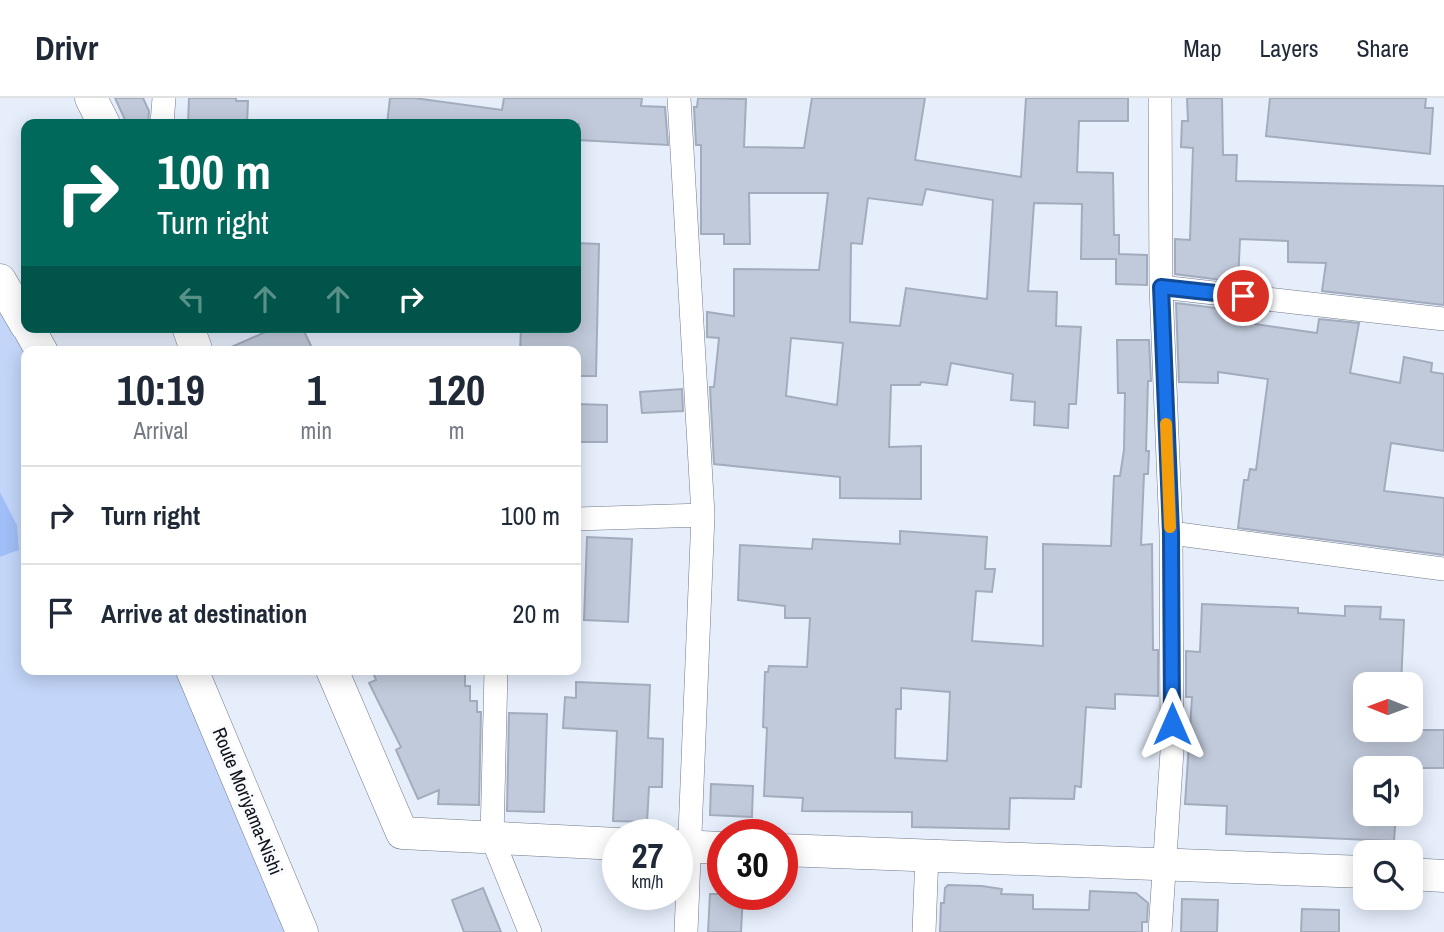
<!DOCTYPE html>
<style>
body{margin:0;font-family:"Archivo Narrow",sans-serif;background:#f2f2f3;color:#1f2937;height:100vh;display:flex;flex-direction:column;font-size:26px;white-space:nowrap}
*{box-sizing:border-box;margin:0}
p{font-size:23px;color:#747a83}
.icon{flex:none;width:38px;height:38px;fill:none;stroke:currentColor;stroke-width:2;stroke-linecap:round;stroke-linejoin:round}
.map{position:relative;flex:1;overflow:hidden}
.sheet{position:absolute;left:21px;top:248px;width:560px;height:329px;display:flex;flex-direction:column;background:#fff;border-radius:14px;box-shadow:0 4px 18px #0003}
.sheet>*{flex:none}
.guide{position:absolute;left:21px;top:21px;width:560px;height:214px;border-radius:14px;box-shadow:0 4px 18px #0003;background:#00695c;color:#fff;overflow:hidden}
.needle{width:46px;rotate:271deg}
.controls{position:absolute;left:1353px;top:574px;display:grid;gap:14px}
.controls a{display:grid;place-items:center;width:70px;height:70px;border-radius:14px;background:#fff;box-shadow:0 4px 18px #0003;font-size:35px}
.speed{position:absolute;left:602px;top:721px;display:flex;gap:14px;font-size:35px;font-weight:700;text-align:center}
.speed>*{display:grid;place-content:center;width:91px;height:91px;border-radius:50%;background:#fff;box-shadow:0 4px 18px #0003;line-height:1}
.speed small{font-size:18px;font-weight:400}
.speed .limit{border:10px solid #d22;background:#fff;color:#111}
.pin{position:absolute;display:grid;place-items:center;width:60px;height:60px;color:#fff;margin:-30px;border:4px solid #fff;border-radius:50%;box-shadow:0 2px 7px #0007}
.me{position:absolute;width:77px;margin:-38px;rotate:0deg;stroke-linejoin:round;filter:drop-shadow(0 0 5px #0008)}
.turn{display:flex;align-items:center;gap:24px;height:147px;padding:0 21px;font-size:32px}
.turn .icon{width:91px;height:91px;stroke-width:2.5}
.turn b{display:block;font-size:49px;line-height:60px}
.lanes{display:flex;align-items:center;height:66px;padding:0 21px;background:#0003;justify-content:center;gap:35px;direction:ltr}
.lanes .off{opacity:.35}
.eta{display:flex;justify-content:space-evenly;align-items:center;height:119px;text-align:center}
.eta b{font-size:42px;font-weight:700;line-height:49px}
ul{padding:0;list-style:none}
li{display:flex;align-items:center;gap:21px;height:98px;padding:0 21px;border-top:2px solid #e0e1e3}
li div{flex:1}
li b{display:block;font-size:26px}
li em{font-style:normal}
header{display:flex;align-items:center;gap:42px;box-sizing:border-box;height:98px;padding:0 35px;background:#fff;border-bottom:2px solid #e0e1e3}
header strong{font-size:33px}
nav{display:flex;gap:38px;margin-inline-start:auto;font-size:24px}
.map>svg:first-child{display:block}
.green{fill:#c3d6f9}
.forest{fill:#a0bef7}
.building{fill:#c1cadb;stroke:#a3acbd;stroke-width:2;fill-rule:evenodd}
.lines{fill:none;stroke-linecap:round;stroke-linejoin:round}
.street-casing{stroke:#717989;stroke-width:24}
.secondary-casing{stroke:#717989;stroke-width:33}
.street{stroke:#fff;stroke-width:23}
.secondary{stroke:#fff;stroke-width:32}
.route-casing{stroke:#114b97;stroke-width:18}
.route{stroke:#1a73e8;stroke-width:12}
.slow{stroke:#f59e0b;stroke-width:12}
.labels{text-anchor:middle;dominant-baseline:central;stroke-width:7;stroke-linejoin:round;paint-order:stroke}
.street-label{font-size:19px;fill:#101319;stroke:#f9fbfe}
</style>
<header>
<strong>Drivr</strong>
<nav><a>Map</a><a>Layers</a><a>Share</a></nav>
</header>
<div class="map">
<svg width="1444" height="834" viewBox="0 0 1444 834">
<rect width="100%" height="100%" fill="#e6eefc"/>
<!-- green -->
<path class="green" d="M0,182L26,254V572H192L302,834H0V459L19,452L17,427L0,394Z"/>
<!-- forest -->
<path class="forest" d="M0,394L17,427L19,452L0,459Z"/>
<!-- building -->
<path class="building" d="M115,0H143L149,13L148,26H127Z
M189,0H236V3H248L247,26H188Z
M390,0H414L502,12L504,0H642L641,8L665,9L668,47L578,42L579,26H387Z
M698,0L746,1L744,49L804,50L812,0H925L915,62L1021,79L1026,0H1128V23H1079L1077,74L1113,75L1114,137H1119V156L1147,157V187L1116,186V161H1081L1082,106L1034,105L1028,193L1057,194L1056,228L1081,229L1076,306H1069L1068,330L1034,327L1035,304L1011,302L1013,276L951,265L947,287L921,284L920,287H891L889,349L921,348V401L840,400V379L714,366L710,289H714L719,240L707,239V214L734,218V171L819,172L828,95H749L750,146H724V136H701V47H696L694,9H697ZM926,91L993,102L987,201L906,190L900,228L850,224L851,145L862,146L868,100L922,107ZM791,240L843,245L837,307L786,298Z
M1187,0H1222L1223,57H1237L1236,83L1444,88V207L1322,193L1326,165L1288,164V143L1240,141L1238,184L1175,176V141L1190,142L1193,50L1181,49L1182,23H1188Z
M1270,0H1426L1425,10H1433L1430,56L1266,38Z
M576,145L599,146L596,278H576V254H520L521,229H576Z
M1176,205L1255,215V226L1317,235L1319,221L1359,225L1350,275L1400,285L1404,259L1432,265L1431,274L1444,276V353L1391,345L1384,393L1444,400V457L1238,430L1244,382H1248L1250,371L1256,372L1268,281L1218,274V285L1179,284Z
M277,229H302L314,254H220Z
M1117,242H1149L1151,283H1148L1146,353H1149L1148,376H1144L1141,447L1152,446L1153,552H1158V598L1115,596V611L1086,609L1081,689L1075,688L1074,701L1010,700L1009,731L912,729V714L802,713L803,700L764,698L767,630L763,629L765,574H768L769,568L807,569L810,520H785V508L738,502L740,447L812,451L813,441L900,446V433L987,439L985,471H995L992,494L976,493L972,543L1043,548V446L1111,448L1114,378H1120L1124,352L1125,295H1118ZM901,590L950,594L947,663L895,660L896,611H901Z
M682,291L683,313L642,315L640,294Z
M576,306L607,307V344H576Z
M587,439L632,441L628,524L584,522Z
M1202,506L1298,510V515L1345,518V508L1381,509L1380,521L1404,522L1401,586H1365V632H1444V670H1365V716H1396L1394,743L1226,736L1227,708L1185,706L1192,599H1186V553L1200,554Z
M372,572H465V588H470V603H477V614H481L479,707L438,706L439,692L418,701L396,652L401,649L369,585L376,582Z
M576,584L650,587L648,640L663,641L662,689H649L647,724L613,723L617,633L563,630L565,599L576,600Z
M509,615L547,616L544,714L507,713Z
M711,686L753,688L752,719L710,717Z
M948,787L982,788L1002,791L1001,796L1033,797V811L1089,812L1090,793L1136,795L1148,805L1147,824H1142V834H940L941,805H944L945,790Z
M483,790L501,834H464L452,802Z
M710,796H743L741,834H708Z
M1182,801L1218,802L1217,834H1181Z
M1302,811L1339,812V834H1301Z"/>
<g class="lines">
<defs>
<path id="street" d="M679,0L703,417L686,834
M1160,0L1161,189L1171,435L1172,653L1160,834
M162,26L164,0
M1161,189L1444,221
M576,421L703,417
M1171,435L1444,471
M496,572L492,740L530,834
M924,834L927,756"/>
<path id="secondary" d="M91,0L104,26
M0,182L26,227
M28,229L42,254
M188,229L197,254
M192,572L302,834
M332,572L402,735L618,746
M677,748L723,750
M782,752L1365,774
M1410,776L1444,778"/>
</defs>
<!-- street casing -->
<use href="#street" class="street-casing"/>
<!-- secondary casing -->
<use href="#secondary" class="secondary-casing"/>
<!-- street -->
<use href="#street" class="street"/>
<!-- secondary -->
<use href="#secondary" class="secondary"/>
</g>
<g class="lines">
<defs>
<path id="route" d="M1172,626L1171,435L1161,189L1243,198"/>
</defs>
<!-- route casing -->
<use href="#route" class="route-casing"/>
<!-- route -->
<use href="#route" class="route"/>
<!-- slow -->
<path class="slow" d="M1166,326L1170,429"/>
</g>
<g class="labels">
<!-- street labels -->
<g class="street-label">
<text transform="translate(248 703) rotate(68)">Route Moriyama-Nishi</text>
</g>
</g>
</svg>
<div class="controls">
<a><svg class="needle" viewBox="-14 -14 28 28"><path d="M0-13l5 13h-10z" fill="#e53935"/><path d="M0 13l5-13h-10z" fill="#747a83"/></svg></a>
<a><svg class="icon" aria-label="sound" viewBox="0 0 24 24"><path d="M4 9h4l5-4v14l-5-4H4zM17 9q2 3 0 6"/></svg></a>
<a><svg class="icon" aria-label="search" viewBox="0 0 24 24"><circle cx="10" cy="10" r="6"/><path d="M15 15l6 6"/></svg></a>
</div>
<div class="speed"><div>27<small>km/h</small></div><div class="limit">30</div></div>
<div class="pin" style="left:1243px;top:198px;background:#d93025"><svg class="icon" aria-label="arrive" viewBox="0 0 24 24"><path d="M6 21V4h12l-3 4 3 4H6"/></svg></div>
<svg class="me" style="left:1172px;top:626px" viewBox="-20 -20 40 40"><path d="M0-17L14 15 0 8-14 15z" fill="#1a73e8" stroke="#fff" stroke-width="4"/></svg>
<div class="guide">
<div class="turn"><svg class="icon" aria-label="right" viewBox="0 0 24 24"><path d="M7 20v-9h11M14 6l5 5-5 5"/></svg><div><b>100 m</b>Turn right</div></div>
<div class="lanes"><svg class="icon off" aria-label="left" viewBox="0 0 24 24"><path d="M17 20v-9H6M10 6l-5 5 5 5"/></svg><svg class="icon off" aria-label="ahead" viewBox="0 0 24 24"><path d="M12 20V5M6 11l6-6 6 6"/></svg><svg class="icon off" aria-label="ahead" viewBox="0 0 24 24"><path d="M12 20V5M6 11l6-6 6 6"/></svg><svg class="icon" aria-label="right" viewBox="0 0 24 24"><path d="M7 20v-9h11M14 6l5 5-5 5"/></svg></div>
</div>
<section class="sheet">
<div class="eta">
<div><b>10:19</b><p>Arrival</p></div>
<div><b>1</b><p>min</p></div>
<div><b>120</b><p>m</p></div>
</div>
<ul>
<li><svg class="icon" aria-label="right" viewBox="0 0 24 24"><path d="M7 20v-9h11M14 6l5 5-5 5"/></svg><div><b>Turn right</b></div><em>100 m</em></li>
<li><svg class="icon" aria-label="arrive" viewBox="0 0 24 24"><path d="M6 21V4h12l-3 4 3 4H6"/></svg><div><b>Arrive at destination</b></div><em>20 m</em></li>
</ul>
</section>
</div>
